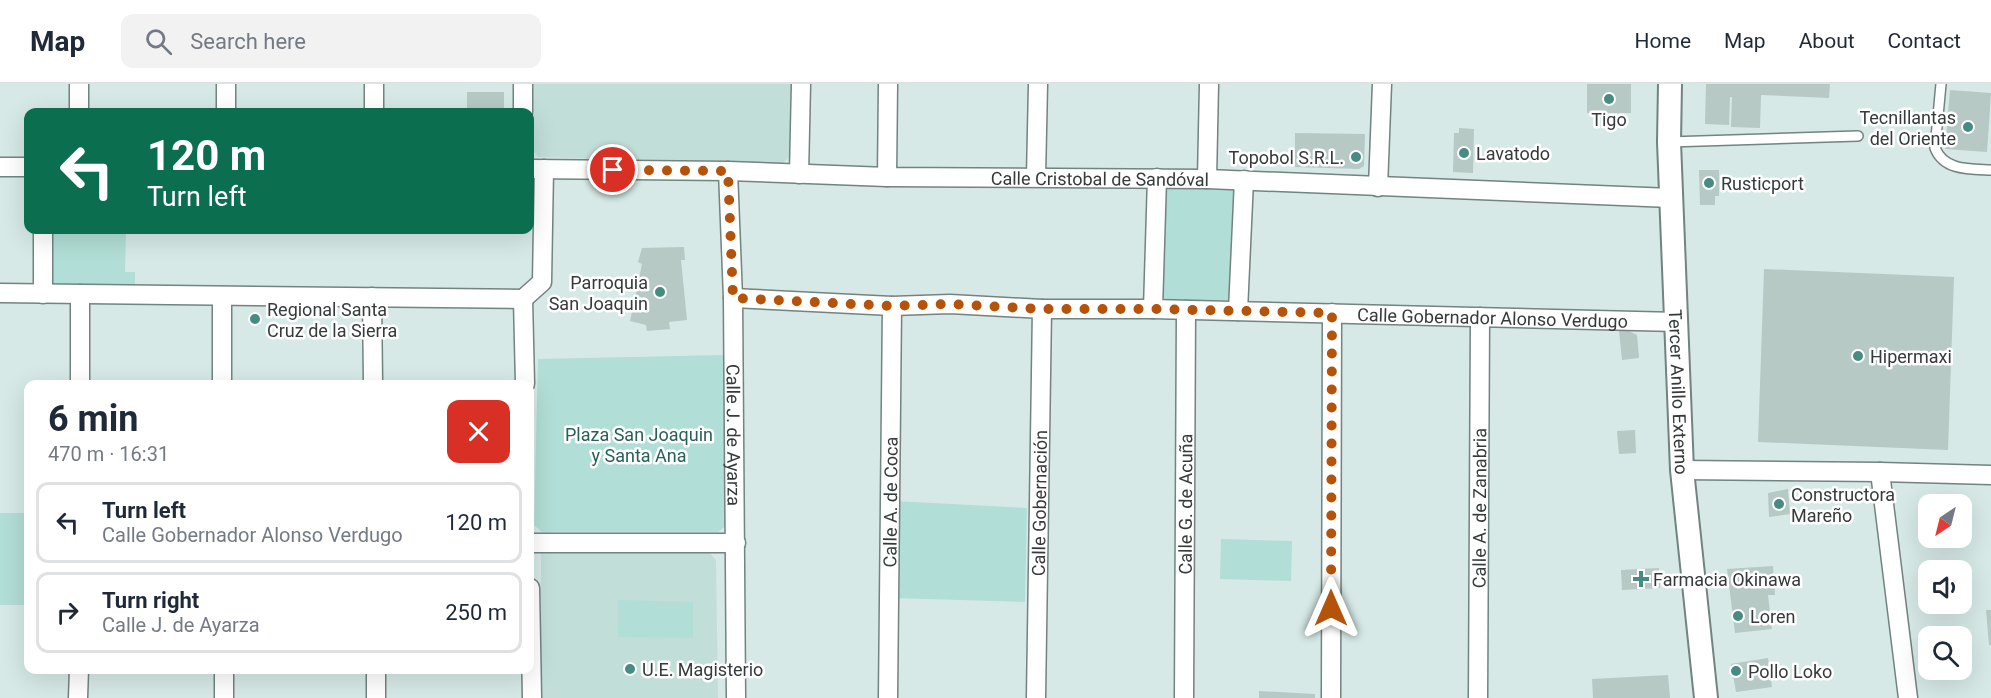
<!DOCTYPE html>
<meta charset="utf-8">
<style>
body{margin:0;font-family:Roboto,sans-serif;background:#f2f2f3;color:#1f2937;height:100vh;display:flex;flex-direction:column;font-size:22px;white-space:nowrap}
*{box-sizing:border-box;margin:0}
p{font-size:20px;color:#747a83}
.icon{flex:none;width:33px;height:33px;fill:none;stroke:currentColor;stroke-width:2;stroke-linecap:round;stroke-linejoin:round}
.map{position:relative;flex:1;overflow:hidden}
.details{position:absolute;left:24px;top:296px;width:510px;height:294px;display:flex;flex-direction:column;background:#fff;border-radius:12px;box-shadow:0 6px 24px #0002}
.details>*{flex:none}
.banner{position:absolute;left:24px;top:24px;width:510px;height:126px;border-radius:12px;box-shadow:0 6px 24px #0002;background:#0b6e4f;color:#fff;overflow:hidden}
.needle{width:39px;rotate:215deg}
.controls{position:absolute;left:1918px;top:410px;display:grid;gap:12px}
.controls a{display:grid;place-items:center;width:54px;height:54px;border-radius:12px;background:#fff;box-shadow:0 6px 24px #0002;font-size:30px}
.pin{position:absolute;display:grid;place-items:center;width:51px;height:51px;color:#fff;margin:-26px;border:3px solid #fff;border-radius:50%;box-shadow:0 2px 6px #0007}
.me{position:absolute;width:66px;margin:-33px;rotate:0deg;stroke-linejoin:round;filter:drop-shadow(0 0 4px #0008)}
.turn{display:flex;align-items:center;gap:21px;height:126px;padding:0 24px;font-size:27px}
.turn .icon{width:78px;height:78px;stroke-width:2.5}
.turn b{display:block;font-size:42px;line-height:51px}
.round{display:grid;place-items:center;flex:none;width:63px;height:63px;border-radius:12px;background:#f2f2f3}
.head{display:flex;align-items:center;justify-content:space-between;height:102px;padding:0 24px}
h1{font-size:36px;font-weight:700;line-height:45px}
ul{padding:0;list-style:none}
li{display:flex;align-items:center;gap:18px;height:81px;margin:0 12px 9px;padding:0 12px;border:3px solid #e0e1e3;border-radius:12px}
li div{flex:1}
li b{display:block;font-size:22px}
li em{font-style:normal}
header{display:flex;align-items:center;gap:36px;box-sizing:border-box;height:84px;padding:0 30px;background:#fff;border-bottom:2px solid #e0e1e3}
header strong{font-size:28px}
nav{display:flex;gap:33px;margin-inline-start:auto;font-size:21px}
.search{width:420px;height:54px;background:#f2f2f3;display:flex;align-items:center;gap:15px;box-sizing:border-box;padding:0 21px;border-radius:12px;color:#747a83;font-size:22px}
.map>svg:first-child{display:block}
.built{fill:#c2ded9}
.green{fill:#b1ded6}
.building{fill:#b6c9c5}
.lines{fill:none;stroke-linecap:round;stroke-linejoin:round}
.service-casing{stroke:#728380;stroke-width:12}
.minor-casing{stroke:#728380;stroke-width:21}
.tertiary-casing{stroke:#728380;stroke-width:26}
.service{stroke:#fff;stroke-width:9}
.minor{stroke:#fff;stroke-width:18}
.tertiary{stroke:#fff;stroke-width:22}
.route{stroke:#b45309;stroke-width:10;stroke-dasharray:0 18}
.poi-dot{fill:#468c82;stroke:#fff;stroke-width:2}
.labels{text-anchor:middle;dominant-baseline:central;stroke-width:5;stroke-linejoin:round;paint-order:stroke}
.poi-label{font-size:18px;fill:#343b3a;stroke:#fff;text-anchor:start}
.street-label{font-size:18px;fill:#343b3a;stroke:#fff}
.park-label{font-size:18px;fill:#276059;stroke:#fff}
</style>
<header>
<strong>Map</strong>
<div class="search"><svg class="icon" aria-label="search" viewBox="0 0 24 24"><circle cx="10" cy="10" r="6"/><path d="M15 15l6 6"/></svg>Search here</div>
<nav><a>Home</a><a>Map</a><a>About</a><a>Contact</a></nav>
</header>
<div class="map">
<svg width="1991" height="614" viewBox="0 0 1991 614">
<rect width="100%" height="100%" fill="#d6e9e6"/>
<!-- built -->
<path class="built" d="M531,0H792L789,73L781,81L538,73L531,63Z
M707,466L716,476L718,614H541V467Z"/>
<!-- green -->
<path class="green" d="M1168,103L1239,106L1233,216H1168L1161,213L1163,108Z
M48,146H126L125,188H135V202H48Z
M726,271L727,441L718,448H542L534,441L538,275Z
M894,417L1027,424L1025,518L894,514Z
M0,429H28V521H0Z
M1221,455L1292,457L1291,497L1220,495Z
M618,516L693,518V554L618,553Z"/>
<!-- building -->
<path class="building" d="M1587,0H1631V29H1587Z
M1706,0H1830L1829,14L1761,11L1760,44L1731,43L1732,13H1730L1729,41L1705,40Z
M1950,6L1991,9L1987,68L1945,65Z
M467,8H504V28H467Z
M1459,44L1474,45L1473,89L1453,88L1454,49H1459Z
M1295,49L1365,50L1364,82L1359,85L1295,83Z
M1699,86H1719V112H1715V121H1700Z
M684,163L685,176H681L687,236L669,238L670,245L647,247L646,241L630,237L642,180L638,178L642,164Z
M1764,185L1954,193L1948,366L1758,358Z
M1627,246L1637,251L1639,274L1622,276L1619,247Z
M1635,346L1636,369L1619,370L1617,347Z
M1788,405L1790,430L1769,433L1768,409Z
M1773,482L1775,511H1768L1772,545L1735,549L1727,485Z
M1659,484L1660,504L1622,506L1621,486Z
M1986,526H1991V561H1989Z
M1768,574L1772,603L1736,608L1731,580Z
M1668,591L1670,614H1593L1592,595Z
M1259,607L1315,610V614H1259Z"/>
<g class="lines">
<defs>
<path id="service" d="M1941,0L1935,64C1944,87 1970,85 1991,86
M1669,58L1858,52"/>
<g id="minor">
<path d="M79,0V28"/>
<path d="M226,0V28"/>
<path d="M374,28V0"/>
<path d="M523,28V0"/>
<path d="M0,83H28"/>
<path id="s1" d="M530,85L728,87L887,93L1207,95L1671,114"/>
<path id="s2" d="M728,87L733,214L736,614"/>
<path d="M799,90L801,0"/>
<path d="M887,93L888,0"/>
<path d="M1036,93L1038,0"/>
<path d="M1207,95L1209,0"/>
<path d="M1378,103L1382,0"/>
<path d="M0,209L523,215"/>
<path d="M43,210V146"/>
<path d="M222,212V300"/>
<path d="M372,213L373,300"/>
<path id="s3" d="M733,214L892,222L950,220L1042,225H1153L1677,238"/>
<path d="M523,215L542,198L544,85"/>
<path d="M523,215L525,300"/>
<path d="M1153,225L1157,94"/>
<path d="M1238,227L1244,96"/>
<path d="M80,300V210"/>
<path d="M1682,386L1880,388L1991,391"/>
<path d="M1880,388L1908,614"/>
<path d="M530,459H736"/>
<path d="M530,504L532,614"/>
<path d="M224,585V614"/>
<path d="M376,585V614"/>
<path d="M78,614L79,585"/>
<path id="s4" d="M888,614L892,222"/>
<path id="s5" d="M1036,614L1042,225"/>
<path id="s6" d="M1184,614L1186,226"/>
<path d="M1331,614L1332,229"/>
<path id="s7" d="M1478,614L1480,233"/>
</g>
<g id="tertiary">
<path id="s8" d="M1670,0L1669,58L1682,386L1706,614"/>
</g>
</defs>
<!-- service casing -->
<use href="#service" class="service-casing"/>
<!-- minor casing -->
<use href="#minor" class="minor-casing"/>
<!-- tertiary casing -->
<use href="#tertiary" class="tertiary-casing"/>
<!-- service -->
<use href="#service" class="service"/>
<!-- minor -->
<use href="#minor" class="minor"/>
<!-- tertiary -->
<use href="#tertiary" class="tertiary"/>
</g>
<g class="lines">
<!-- route -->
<path class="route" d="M613,86L728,87L733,214L892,222L950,220L1042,225H1153L1332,229L1331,524"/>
</g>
<!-- markers -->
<g class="poi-dot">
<circle cx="1609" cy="15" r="6"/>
<circle cx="1968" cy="43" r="6"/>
<circle cx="1464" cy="69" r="6"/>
<circle cx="1356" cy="73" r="6"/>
<circle cx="1709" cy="99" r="6"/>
<circle cx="660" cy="208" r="6"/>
<circle cx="255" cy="235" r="6"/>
<circle cx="1858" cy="272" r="6"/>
<circle cx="1779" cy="420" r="6"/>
<path d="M1638 486h6v6h6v6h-6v6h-6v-6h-6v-6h6z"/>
<circle cx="1738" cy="532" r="6"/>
<circle cx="630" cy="585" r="6"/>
<circle cx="1736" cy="587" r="6"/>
</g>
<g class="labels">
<!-- poi labels -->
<g class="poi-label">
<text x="1956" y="33" text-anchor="end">Tecnillantas<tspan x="1956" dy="21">del Oriente</tspan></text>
<text x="1609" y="35" text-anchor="middle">Tigo</text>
<text x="1476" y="69">Lavatodo</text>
<text x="1344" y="73" text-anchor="end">Topobol S.R.L.</text>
<text x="1721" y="99">Rusticport</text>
<text x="648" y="198" text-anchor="end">Parroquia<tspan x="648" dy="21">San Joaquin</tspan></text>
<text x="267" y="225">Regional Santa<tspan x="267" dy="21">Cruz de la Sierra</tspan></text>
<text x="1870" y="272">Hipermaxi</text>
<text x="1791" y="410">Constructora<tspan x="1791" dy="21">Mareño</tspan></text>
<text x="1653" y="495">Farmacia Okinawa</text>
<text x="1750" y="532">Loren</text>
<text x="642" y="585">U.E. Magisterio</text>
<text x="1748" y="587">Pollo Loko</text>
</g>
<!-- street labels -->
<g class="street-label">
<text stroke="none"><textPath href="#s1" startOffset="570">Calle Cristobal de Sandóval</textPath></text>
<text stroke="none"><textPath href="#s3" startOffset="760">Calle Gobernador Alonso Verdugo</textPath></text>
<text stroke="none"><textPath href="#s8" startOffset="308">Tercer Anillo Externo</textPath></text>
<text stroke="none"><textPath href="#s2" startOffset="264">Calle J. de Ayarza</textPath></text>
<text stroke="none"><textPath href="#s4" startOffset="196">Calle A. de Coca</textPath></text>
<text stroke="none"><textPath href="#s5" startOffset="195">Calle Gobernación</textPath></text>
<text stroke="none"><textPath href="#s6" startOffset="194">Calle G. de Acuña</textPath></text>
<text stroke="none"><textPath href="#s7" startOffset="190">Calle A. de Zanabria</textPath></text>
</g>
<!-- park labels -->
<g class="park-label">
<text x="639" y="350">Plaza San Joaquin<tspan x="639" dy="21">y Santa Ana</tspan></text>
</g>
</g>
</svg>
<div class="controls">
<a><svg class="needle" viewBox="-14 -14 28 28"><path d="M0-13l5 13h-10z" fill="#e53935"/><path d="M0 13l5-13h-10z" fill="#747a83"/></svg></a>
<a><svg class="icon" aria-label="sound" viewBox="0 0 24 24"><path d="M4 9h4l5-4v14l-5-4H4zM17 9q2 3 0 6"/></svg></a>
<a><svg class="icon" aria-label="search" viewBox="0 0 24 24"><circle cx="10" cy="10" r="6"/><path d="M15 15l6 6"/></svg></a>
</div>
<div class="pin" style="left:613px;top:86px;background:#d93025"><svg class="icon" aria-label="arrive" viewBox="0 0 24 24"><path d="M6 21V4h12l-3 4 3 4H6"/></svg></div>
<svg class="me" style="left:1331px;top:524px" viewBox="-20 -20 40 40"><path d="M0-17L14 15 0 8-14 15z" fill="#b45309" stroke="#fff" stroke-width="4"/></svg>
<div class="banner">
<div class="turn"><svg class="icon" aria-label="left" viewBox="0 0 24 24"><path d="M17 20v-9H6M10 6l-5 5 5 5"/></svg><div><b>120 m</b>Turn left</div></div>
</div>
<section class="details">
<div class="head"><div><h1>6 min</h1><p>470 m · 16:31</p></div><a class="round" style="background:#d93025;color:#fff"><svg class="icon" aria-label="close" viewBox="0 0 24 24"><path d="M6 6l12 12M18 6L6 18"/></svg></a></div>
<ul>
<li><svg class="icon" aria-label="left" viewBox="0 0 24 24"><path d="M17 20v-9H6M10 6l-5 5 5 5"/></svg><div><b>Turn left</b><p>Calle Gobernador Alonso Verdugo</p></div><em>120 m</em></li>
<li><svg class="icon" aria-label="right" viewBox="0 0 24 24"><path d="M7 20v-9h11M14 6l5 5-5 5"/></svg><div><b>Turn right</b><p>Calle J. de Ayarza</p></div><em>250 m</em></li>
</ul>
</section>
</div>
